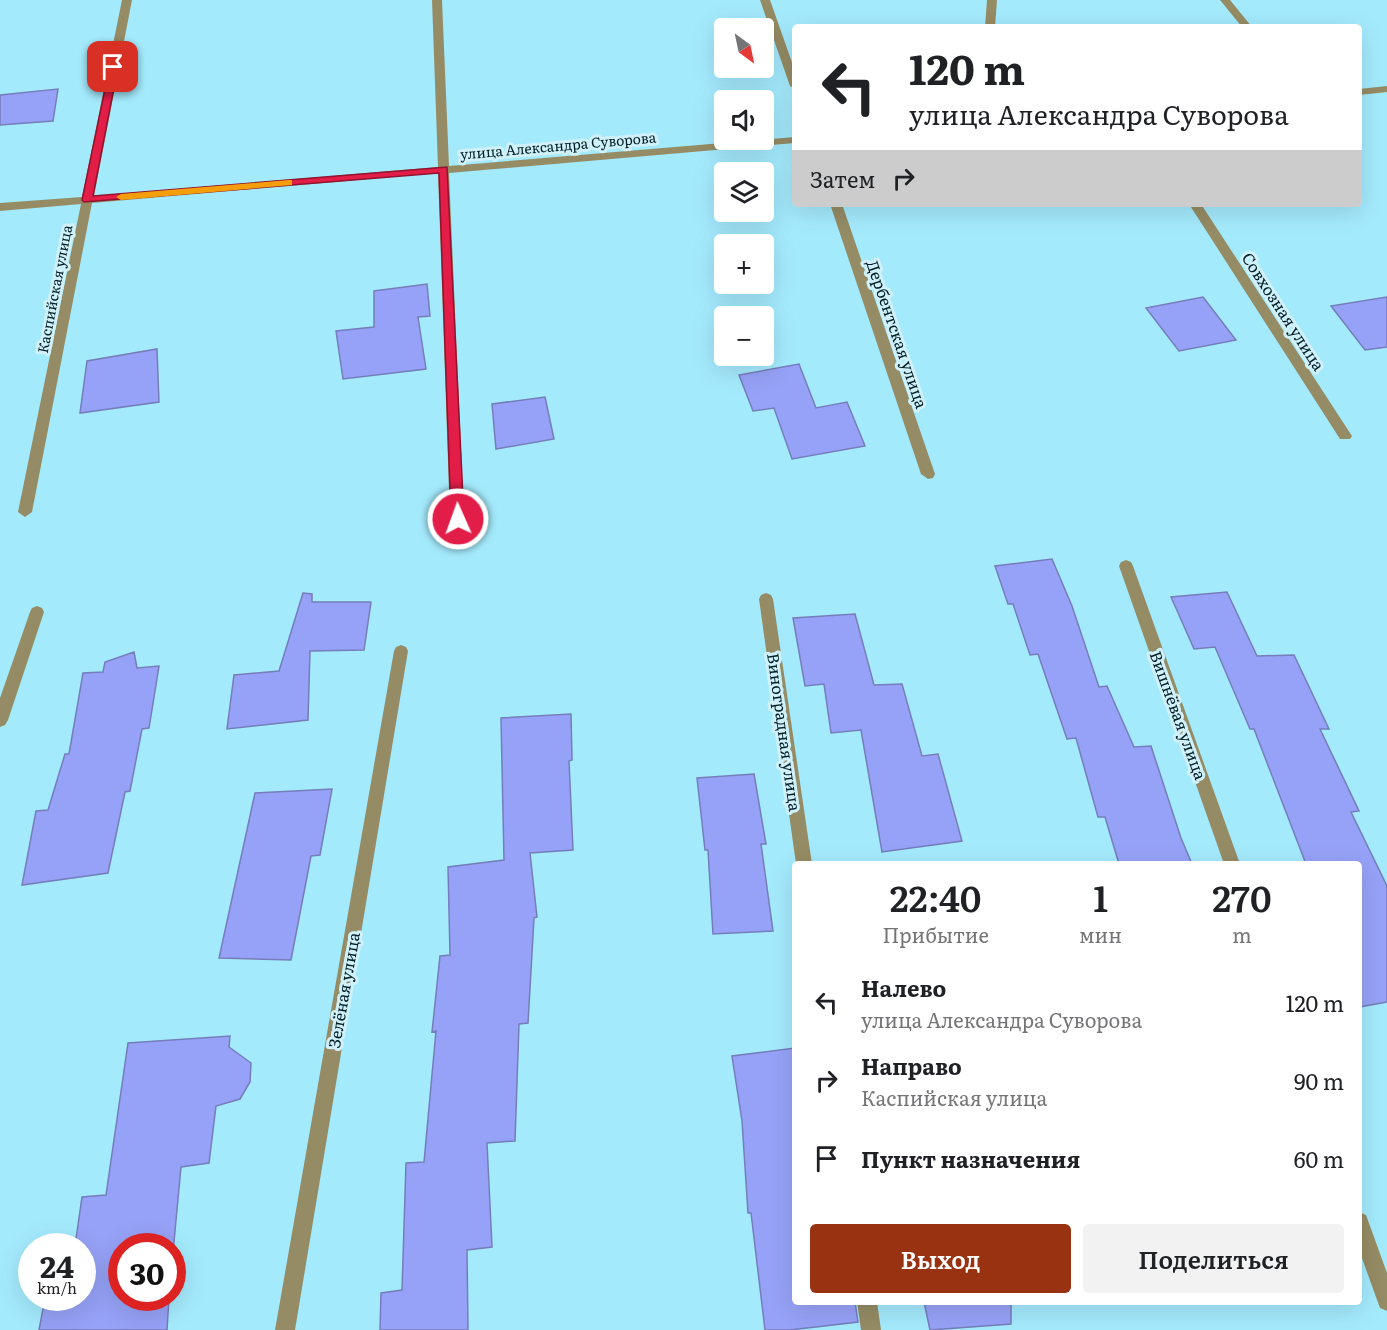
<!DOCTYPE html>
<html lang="ru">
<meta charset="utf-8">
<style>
body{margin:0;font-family:Literata,serif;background:#f2f2f2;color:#202124;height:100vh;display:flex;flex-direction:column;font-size:22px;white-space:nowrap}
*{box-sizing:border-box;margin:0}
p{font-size:20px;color:#757577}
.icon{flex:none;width:33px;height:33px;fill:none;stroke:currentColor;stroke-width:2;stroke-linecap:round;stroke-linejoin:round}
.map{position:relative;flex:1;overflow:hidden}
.sheet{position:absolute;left:792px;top:861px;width:570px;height:444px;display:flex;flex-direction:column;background:#fff;border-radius:6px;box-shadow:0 6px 24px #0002}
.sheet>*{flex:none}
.guide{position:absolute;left:792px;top:24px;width:570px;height:183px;border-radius:6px;box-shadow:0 6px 24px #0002;background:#fff;color:#202124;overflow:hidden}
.needle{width:39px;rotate:147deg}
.tools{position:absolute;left:714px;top:18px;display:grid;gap:12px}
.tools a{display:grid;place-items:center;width:60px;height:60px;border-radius:6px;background:#fff;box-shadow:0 6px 24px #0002;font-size:30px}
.speed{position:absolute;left:18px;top:1233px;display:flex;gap:12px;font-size:30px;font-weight:700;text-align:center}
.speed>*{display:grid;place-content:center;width:78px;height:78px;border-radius:50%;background:#fff;box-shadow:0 6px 24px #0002;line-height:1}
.speed small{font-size:15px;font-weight:400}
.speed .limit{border:9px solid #d22;background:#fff;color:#111}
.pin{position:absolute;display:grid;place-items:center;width:51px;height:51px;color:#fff;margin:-26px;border-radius:12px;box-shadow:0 3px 9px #0006}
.me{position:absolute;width:66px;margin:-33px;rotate:358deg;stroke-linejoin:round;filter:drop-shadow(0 0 4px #0008)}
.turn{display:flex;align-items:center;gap:21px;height:126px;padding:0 18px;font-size:27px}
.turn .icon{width:78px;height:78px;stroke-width:2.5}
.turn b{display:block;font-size:42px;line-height:51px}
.then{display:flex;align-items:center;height:57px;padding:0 18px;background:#0003;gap:12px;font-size:22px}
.eta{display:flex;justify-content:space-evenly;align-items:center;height:102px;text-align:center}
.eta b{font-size:36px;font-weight:600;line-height:42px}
.cta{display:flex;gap:12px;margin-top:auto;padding:12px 18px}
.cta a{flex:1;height:69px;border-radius:6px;background:#993211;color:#fff;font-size:24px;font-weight:600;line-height:69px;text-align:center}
.cta a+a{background:#f2f2f2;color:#202124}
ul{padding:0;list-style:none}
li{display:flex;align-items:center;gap:18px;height:78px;padding:0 18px}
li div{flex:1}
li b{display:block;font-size:22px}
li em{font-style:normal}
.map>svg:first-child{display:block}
.building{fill:#96a2f7;stroke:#757eba;stroke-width:1.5}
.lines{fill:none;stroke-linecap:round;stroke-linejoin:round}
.minor{fill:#958c65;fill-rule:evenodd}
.route{fill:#e11d48;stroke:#92132f;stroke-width:1.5}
.slow{fill:#f59e0b}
.labels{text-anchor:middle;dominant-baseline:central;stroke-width:6;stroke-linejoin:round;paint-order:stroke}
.far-street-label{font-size:14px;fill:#011e25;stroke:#d0f1fa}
.street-label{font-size:16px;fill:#011e25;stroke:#d0f1fa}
</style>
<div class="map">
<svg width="1387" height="1330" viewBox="0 0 1387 1330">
<rect width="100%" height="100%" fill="#a4eafd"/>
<!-- building -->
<path class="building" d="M58,89L53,121L0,125V95Z
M427,284L430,316L418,317L426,369L343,379L336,331L374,327V291Z
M1203,297L1236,340L1179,351L1146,308Z
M1387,297V347L1365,350L1331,306Z
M157,349L159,402L80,413L87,361Z
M799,364L816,408L847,402L865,446L792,459L774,408L753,411L739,375Z
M545,397L554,439L496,449L492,404Z
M1052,559L1072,606L1099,687L1107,686L1134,747L1151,746L1181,838L1192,864H1119L1105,817H1098L1076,738L1067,739L1038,654L1030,655L1013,604H1008L995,566Z
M1227,592L1257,656L1294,655L1329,729H1320L1359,811L1351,812L1387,886V1002L1359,1007V864H1306L1254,729H1250L1215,647L1194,649L1171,597Z
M303,593L312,594V602H371L364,650L310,651L308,720L227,729L234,675L279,671Z
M855,614L874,685L902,684L922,756L938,754L962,841L882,852L861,730L831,733L824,684L805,686L793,618Z
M134,652L137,668L159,666L149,728L142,729L130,791L125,792L108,873L22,885L36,811L48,810L65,754H69L83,673L103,672L105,662Z
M571,714L572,760L569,761L573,850L530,853L537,917L534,918L528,1023L519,1024L515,1141L487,1143L492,1247L467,1250L468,1330H380L381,1293L402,1290L406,1163L424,1162L436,1031L432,1032L440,956L450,955L448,867L504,860L501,718Z
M754,774L766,844H761L773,931L713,934L708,850H705L697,778Z
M332,789L320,855L311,856L291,960L219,958L255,793Z
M230,1036L229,1047L251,1063L250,1082L240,1099L216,1106L209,1163L181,1167L172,1263V1246H122V1298H169L167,1330H39L45,1298H82V1246H75L82,1197L106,1195L128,1043Z
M795,1048V1302H855L858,1322L790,1330H765L751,1213H748L742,1121L732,1056Z
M924,1302H1011V1324L930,1330Z"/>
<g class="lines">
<!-- minor -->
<path class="minor" d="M122,0H132L94,196L438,167L432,0H442L449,166L795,137V143L449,173L464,519L457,524L450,519L438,173L92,203L32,512L25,517L18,512L81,204L0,211V203L82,197Z
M760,0H770L795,71V89L790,86Z
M987,0H997L995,27H985Z
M1220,0H1230L1252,27H1242Z
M1387,86V92L1359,95V89Z
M830,204H842L935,474L933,478L928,479L921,474Z
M1189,204H1201L1350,433L1352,436L1350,439H1340Z
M1126,560L1131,562L1133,566L1240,864H1224L1119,566L1121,562Z
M766,593L771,595L773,599L812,864H796L759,599L761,595Z
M37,606L42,608L44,612L8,720L5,725L0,727V698L30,612L32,608Z
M401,645L406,647L408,651L295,1330H275L394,651L396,647Z
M1359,1212L1366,1215L1387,1273V1311L1380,1308L1359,1250Z
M857,1302H877L881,1330H861Z"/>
</g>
<!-- route -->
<path class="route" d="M110,65L118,67L93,196L447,167L464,519L462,523H453L451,519L439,173L84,202L82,200Z"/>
<!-- slow -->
<path class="slow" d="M289,180H292V185L121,200L116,197L121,194Z"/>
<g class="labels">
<!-- far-street labels -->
<g class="far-street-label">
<text transform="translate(558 145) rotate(-5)">улица Александра Суворова</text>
<text transform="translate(54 289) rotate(-79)">Каспийская улица</text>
</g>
<!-- street labels -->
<g class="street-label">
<text transform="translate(1284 311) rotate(57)">Совхозная улица</text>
<text transform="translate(898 334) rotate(71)">Дербентская улица</text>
<text transform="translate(1179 715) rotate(70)">Вишнёвая улица</text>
<text transform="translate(785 732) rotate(82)">Виноградная улица</text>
<text transform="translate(343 990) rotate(-80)">Зелёная улица</text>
</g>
</g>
</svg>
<div class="tools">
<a><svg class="needle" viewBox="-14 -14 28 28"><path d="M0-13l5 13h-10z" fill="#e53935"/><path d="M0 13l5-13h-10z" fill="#757577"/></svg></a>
<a><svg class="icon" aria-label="sound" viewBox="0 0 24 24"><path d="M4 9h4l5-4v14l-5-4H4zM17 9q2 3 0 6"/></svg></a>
<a><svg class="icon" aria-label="layers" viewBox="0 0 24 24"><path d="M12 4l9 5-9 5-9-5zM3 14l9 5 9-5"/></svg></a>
<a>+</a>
<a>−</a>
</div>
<div class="speed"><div>24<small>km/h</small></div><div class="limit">30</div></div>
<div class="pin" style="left:113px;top:67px;background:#d93025"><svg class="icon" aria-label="arrive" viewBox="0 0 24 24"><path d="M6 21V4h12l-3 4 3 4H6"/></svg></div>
<svg class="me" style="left:458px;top:519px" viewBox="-20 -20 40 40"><circle r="17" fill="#e11d48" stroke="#fff" stroke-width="3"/><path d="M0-11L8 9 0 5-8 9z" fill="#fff"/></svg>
<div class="guide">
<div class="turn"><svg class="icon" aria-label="left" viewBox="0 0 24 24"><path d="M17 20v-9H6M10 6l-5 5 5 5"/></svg><div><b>120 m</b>улица Александра Суворова</div></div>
<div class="then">Затем<svg class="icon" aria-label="right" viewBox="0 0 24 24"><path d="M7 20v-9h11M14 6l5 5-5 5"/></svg></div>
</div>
<section class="sheet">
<div class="eta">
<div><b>22:40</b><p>Прибытие</p></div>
<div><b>1</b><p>мин</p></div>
<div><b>270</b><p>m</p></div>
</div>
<ul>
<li><svg class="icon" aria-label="left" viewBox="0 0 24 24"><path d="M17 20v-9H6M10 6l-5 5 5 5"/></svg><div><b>Налево</b><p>улица Александра Суворова</p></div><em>120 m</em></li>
<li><svg class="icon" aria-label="right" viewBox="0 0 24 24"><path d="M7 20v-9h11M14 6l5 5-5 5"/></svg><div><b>Направо</b><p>Каспийская улица</p></div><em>90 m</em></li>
<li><svg class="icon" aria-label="arrive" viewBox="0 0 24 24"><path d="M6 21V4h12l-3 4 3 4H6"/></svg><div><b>Пункт назначения</b></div><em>60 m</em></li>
</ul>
<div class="cta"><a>Выход</a><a>Поделиться</a></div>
</section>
</div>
